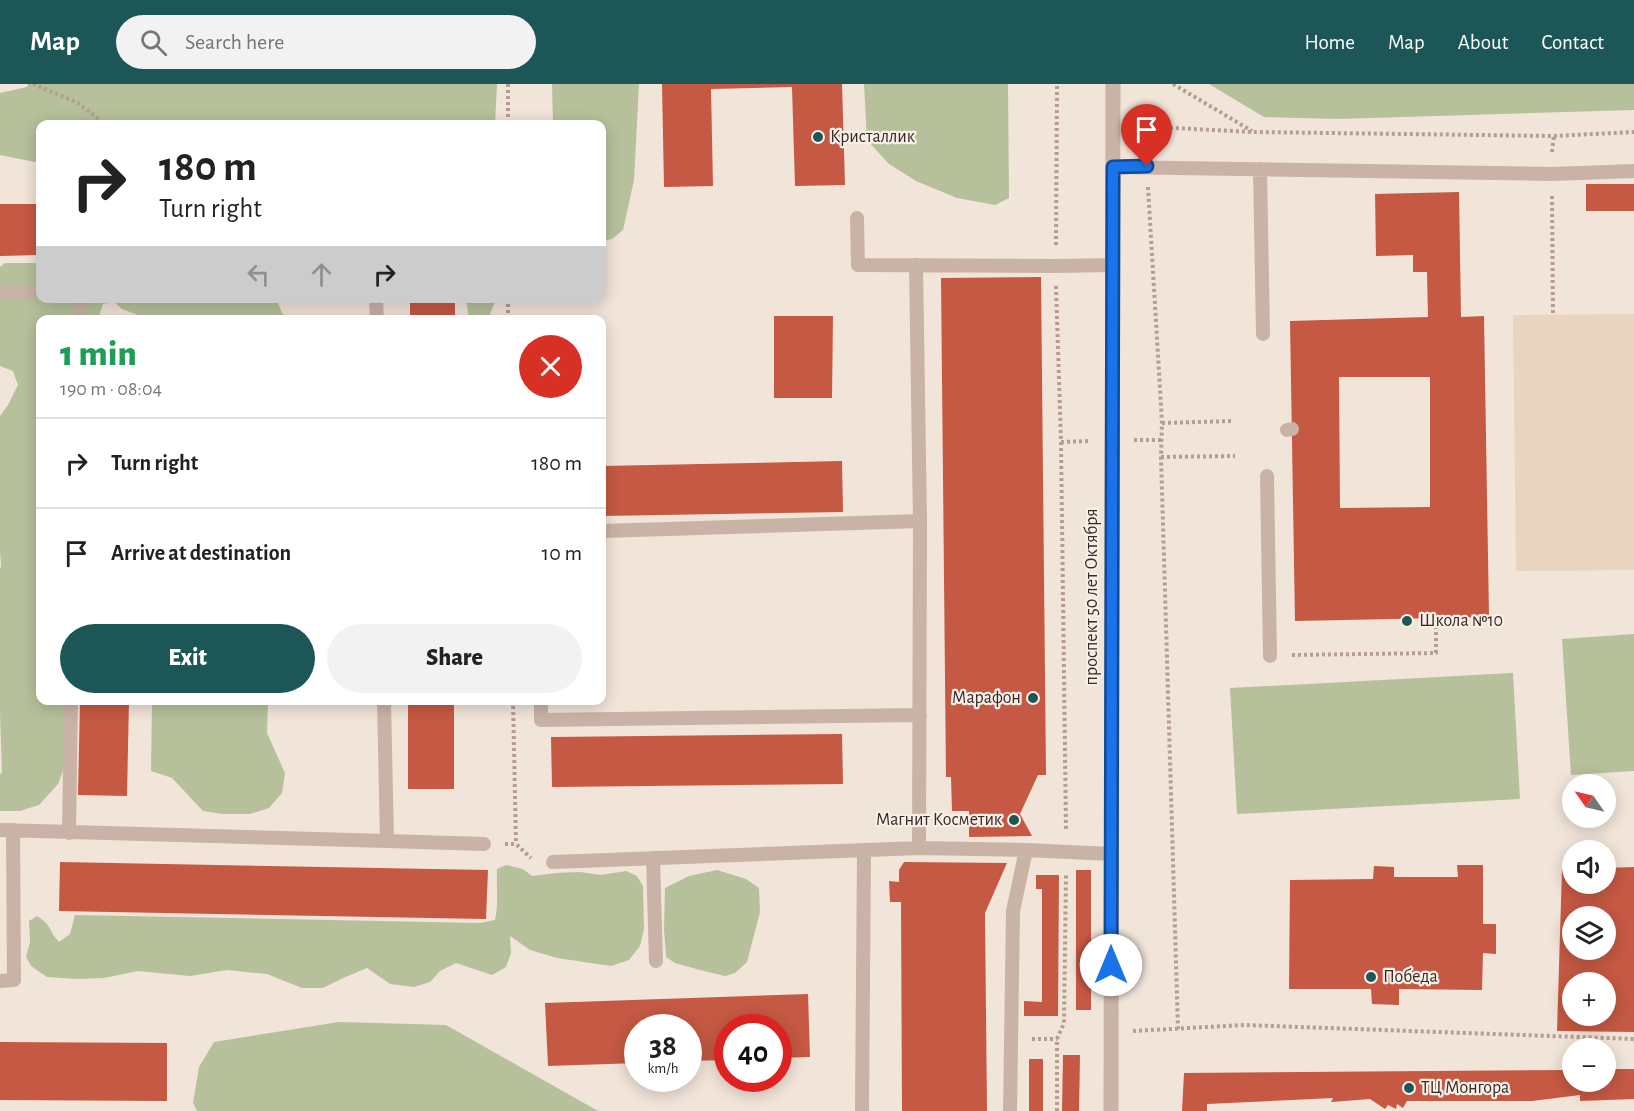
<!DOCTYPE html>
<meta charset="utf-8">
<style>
body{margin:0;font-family:"Alegreya Sans",sans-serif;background:#f2f2f2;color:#222;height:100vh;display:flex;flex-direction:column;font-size:22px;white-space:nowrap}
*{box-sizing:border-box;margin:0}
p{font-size:20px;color:#767676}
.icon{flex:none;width:33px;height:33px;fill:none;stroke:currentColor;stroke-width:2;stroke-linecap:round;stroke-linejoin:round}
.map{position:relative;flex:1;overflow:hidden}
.drawer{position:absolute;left:36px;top:231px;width:570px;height:390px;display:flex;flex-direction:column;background:#fff;border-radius:12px;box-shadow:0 3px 15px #0003}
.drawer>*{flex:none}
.banner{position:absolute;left:36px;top:36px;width:570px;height:183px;border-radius:12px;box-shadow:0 3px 15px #0003;background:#fff;color:#222;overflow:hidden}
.needle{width:39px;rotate:304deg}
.controls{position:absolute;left:1562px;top:690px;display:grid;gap:12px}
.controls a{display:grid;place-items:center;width:54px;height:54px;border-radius:50%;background:#fff;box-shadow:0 3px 15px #0003;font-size:30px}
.speed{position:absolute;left:624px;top:930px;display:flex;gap:12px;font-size:30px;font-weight:700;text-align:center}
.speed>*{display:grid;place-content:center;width:78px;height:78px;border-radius:50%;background:#fff;box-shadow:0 3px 15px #0003;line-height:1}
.speed small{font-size:15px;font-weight:400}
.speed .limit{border:9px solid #d22;background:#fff;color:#111}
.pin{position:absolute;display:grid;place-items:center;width:51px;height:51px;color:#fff;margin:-62px -26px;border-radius:50% 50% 50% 0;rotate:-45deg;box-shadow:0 0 6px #0007}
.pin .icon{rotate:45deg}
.me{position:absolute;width:66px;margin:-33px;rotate:0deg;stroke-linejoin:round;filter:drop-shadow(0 0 4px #0008)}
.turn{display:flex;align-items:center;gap:21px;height:126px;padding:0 24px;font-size:27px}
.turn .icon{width:78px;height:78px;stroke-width:2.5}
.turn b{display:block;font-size:42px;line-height:51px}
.lanes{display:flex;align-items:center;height:57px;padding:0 24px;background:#0003;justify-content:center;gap:30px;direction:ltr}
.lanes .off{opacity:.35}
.round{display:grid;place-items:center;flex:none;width:63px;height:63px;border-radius:32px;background:#f2f2f2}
.headline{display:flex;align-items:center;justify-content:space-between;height:102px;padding:0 24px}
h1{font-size:36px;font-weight:800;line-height:45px;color:#1e9e55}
.primary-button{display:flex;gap:12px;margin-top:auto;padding:12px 24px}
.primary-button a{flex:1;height:69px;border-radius:36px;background:#1c5656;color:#fff;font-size:24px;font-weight:800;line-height:69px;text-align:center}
.primary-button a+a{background:#f2f2f2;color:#222}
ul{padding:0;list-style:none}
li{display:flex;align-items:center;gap:18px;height:90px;padding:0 24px;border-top:2px solid #e0e0e0}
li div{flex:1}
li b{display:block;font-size:22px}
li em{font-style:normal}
header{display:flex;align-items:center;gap:36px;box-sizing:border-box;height:84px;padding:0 30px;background:#1c5656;color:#fff}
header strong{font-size:28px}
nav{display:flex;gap:33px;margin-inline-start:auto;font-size:21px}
.search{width:420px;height:54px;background:#f2f2f2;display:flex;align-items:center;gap:15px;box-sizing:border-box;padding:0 21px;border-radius:33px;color:#767676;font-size:22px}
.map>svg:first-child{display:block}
.green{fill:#b6c09a}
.plaza{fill:#e9d4c0}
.building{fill:#c55943;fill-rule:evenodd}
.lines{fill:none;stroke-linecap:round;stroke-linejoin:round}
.path{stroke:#b59d90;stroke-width:4;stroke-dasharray:3 3;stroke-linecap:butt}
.service{stroke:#c9b3a6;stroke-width:14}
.tertiary{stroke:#c9b3a6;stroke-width:15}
.route-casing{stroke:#114b97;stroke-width:15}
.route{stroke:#1a73e8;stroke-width:10}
.poi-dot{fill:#1c5656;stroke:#f9efe6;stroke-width:2}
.labels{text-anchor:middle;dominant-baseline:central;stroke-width:4.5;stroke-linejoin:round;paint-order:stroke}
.poi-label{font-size:18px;fill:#352a27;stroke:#f9efe6;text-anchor:start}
.street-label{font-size:18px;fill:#352a27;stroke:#f9efe6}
</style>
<header>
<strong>Map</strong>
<div class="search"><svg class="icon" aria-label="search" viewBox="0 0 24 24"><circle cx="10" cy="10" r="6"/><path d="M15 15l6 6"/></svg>Search here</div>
<nav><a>Home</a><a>Map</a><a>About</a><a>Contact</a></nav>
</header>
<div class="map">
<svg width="1634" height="1027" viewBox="0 0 1634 1027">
<rect width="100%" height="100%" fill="#f1e4d9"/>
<!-- green -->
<path class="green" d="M28,0H497L495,40H40V79L0,71V9L27,3Z
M552,0H639L634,96L623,146L612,155L602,157V40H553Z
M864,0H1008L1009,114L995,121L957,114L916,97L889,80L867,56Z
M1209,0H1634V26L1338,35L1264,33Z
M5,179H40V214L276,215L285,235H148L122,225L114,218L103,220L98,235L40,236V616L66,617L64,684L58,700L39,721L20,727H0V690L2,689L0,629V485L1,482L0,465V332L8,321L18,301L13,287L0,282V183Z
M466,215V214L496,215L488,235H469Z
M1634,550V687L1571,691L1562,555Z
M1513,589L1520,715L1237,730L1230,604Z
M152,617H268L267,649L285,689L282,709L269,724L250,730H223L203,727L172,694L151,687Z
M506,781L523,785L532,792L556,789L580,788L601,791L626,787L637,792L643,802L644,845L640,862L629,876L611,882L557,874L530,866L510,852L511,869L506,883L492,891L456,879L440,887L430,898L414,903L390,900L367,884L343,894L323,904H302L267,890L227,886L190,892L138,887L104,894L78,895L47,893L31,882L26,873L30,858L29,837L37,832C52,841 48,846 59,858L70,850L75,831L480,839L495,836C499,819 496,802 497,785Z
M717,786L746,795L759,804L760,828L747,878L735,889L725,892L700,886L675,879L666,873L664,845L665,804L689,792Z
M339,938L446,941L598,1027H197L193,1019L199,983L214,958Z"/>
<!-- plaza -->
<path class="plaza" d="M1634,230V486L1516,487L1513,231Z"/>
<!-- building -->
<path class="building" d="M662,0H842L845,101L795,102L792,3L711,5L713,102L664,103Z
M1586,100H1634V127H1586Z
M1459,108L1461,233L1484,232L1489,533L1295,537L1290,237L1428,233L1427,188H1413V171L1376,172L1375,110ZM1339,293H1430V423L1340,424Z
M0,120H40V171L0,172Z
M1041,193L1046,691H1038L1020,730L1032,752L969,753V727H952L951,693H946L941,194Z
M410,214H455V236H410Z
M774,232H833L832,314H774Z
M842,377L843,428L602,432V382Z
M80,616H129L127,712L78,711Z
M408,616H454V705H408Z
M842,650L843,700L552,703L551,653Z
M60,778L488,786L486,835L59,827Z
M904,778L1007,779L985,829L987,1027H902L901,818H890L889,797L899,798V786Z
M1457,781H1483V840H1496V870L1483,869L1482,906L1399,905V921L1372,920L1371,905H1289L1290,796L1373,795L1374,782L1394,783V793H1458Z
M1634,783V948L1557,947L1562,785H1572V800H1605V784ZM1572,832H1605V866H1572ZM1572,898H1605V932H1572Z
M1076,786H1091V926H1076Z
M1036,791H1059L1058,932H1024V917L1042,918V805H1036Z
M808,910L810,973L778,974V944H728V976L688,977V944H638V979L548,982L545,919Z
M0,958L167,959V1017L0,1016Z
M1063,971H1080L1079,1027H1062Z
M1029,975H1043V1027H1029Z
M1605,985H1634V1015L1580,1017V1011L1532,1017H1407L1403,1024L1397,1020L1396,1025L1388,1021L1385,1025L1370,1015L1331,1018L1333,1014L1207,1020V1027H1182L1184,989L1572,986V998H1605Z"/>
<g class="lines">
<!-- path -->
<path class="path" d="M33,0L78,19L105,40
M508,0V40
M1173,0L1252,47
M1134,42L1253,48L1554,52L1634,48
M1146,43L1147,63
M1552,68L1554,52
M1148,103L1162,339L1161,373L1178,945
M1552,112L1553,231
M1056,161L1057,0
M1056,202L1061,358L1066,746
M508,214V236
M1162,339L1234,337
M1134,356H1162
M1061,358L1090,357
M1161,373L1235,372
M1292,571L1436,569V534
M513,616L516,760
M505,760H516L531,774
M1133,947L1244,941L1634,955
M1032,955H1057
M1057,1027V955L1064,939L1066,790"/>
<!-- service -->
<path class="service" d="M1113,83L1552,90L1634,87
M1260,85L1263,250
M857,134L858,181L1055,182L1113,181
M916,181L920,437L919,764
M0,209L40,207
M376,214L377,236
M79,236L80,214
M1287,346L1292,345
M1267,392L1270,572
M602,447L920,437
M541,616V636L920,631
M0,746L387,757L384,616
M69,749L71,616
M387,757L484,760
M653,774L656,877
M553,778L919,764L1026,766L1111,770
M0,897L14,896L13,746
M862,1027L864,767
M1010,1027L1013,827L1026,766"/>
<!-- tertiary -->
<path class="tertiary" d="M1111,1027L1113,0"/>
</g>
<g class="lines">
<defs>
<path id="route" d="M1111,881L1113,83L1147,82"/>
</defs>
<!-- route casing -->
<use href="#route" class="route-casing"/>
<!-- route -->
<use href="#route" class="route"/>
</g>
<!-- markers -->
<g class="poi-dot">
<circle cx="818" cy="53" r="6"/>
<circle cx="1407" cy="537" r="6"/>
<circle cx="1033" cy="614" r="6"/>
<circle cx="1014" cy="736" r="6"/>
<circle cx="1371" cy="893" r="6"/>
<circle cx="1409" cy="1004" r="6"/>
</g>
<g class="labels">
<!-- poi labels -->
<g class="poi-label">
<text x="830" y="53">Кристаллик</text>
<text x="1419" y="537">Школа №10</text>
<text x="1021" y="614" text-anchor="end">Марафон</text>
<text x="1002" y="736" text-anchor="end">Магнит Косметик</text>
<text x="1383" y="893">Победа</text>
<text x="1421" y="1004">ТЦ Монгора</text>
</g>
<!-- street labels -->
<g class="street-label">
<text transform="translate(1092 513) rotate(-90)">проспект 50 лет Октября</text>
</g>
</g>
</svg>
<div class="controls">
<a><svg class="needle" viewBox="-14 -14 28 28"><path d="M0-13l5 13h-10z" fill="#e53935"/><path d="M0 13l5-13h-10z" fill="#767676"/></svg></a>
<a><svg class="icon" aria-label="sound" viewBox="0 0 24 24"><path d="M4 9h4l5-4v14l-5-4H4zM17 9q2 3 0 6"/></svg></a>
<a><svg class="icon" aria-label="layers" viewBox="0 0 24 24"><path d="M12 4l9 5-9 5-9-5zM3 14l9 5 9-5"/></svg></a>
<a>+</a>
<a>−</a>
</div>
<div class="speed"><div>38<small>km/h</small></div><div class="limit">40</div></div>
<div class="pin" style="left:1147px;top:82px;background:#d93025"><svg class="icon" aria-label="arrive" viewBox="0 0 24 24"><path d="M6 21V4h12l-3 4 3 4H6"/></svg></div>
<svg class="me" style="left:1111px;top:881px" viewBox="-20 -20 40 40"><circle r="19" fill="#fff"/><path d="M0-13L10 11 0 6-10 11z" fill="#1a73e8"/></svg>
<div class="banner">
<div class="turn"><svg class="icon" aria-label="right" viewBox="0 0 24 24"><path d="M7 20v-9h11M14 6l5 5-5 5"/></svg><div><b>180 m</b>Turn right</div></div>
<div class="lanes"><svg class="icon off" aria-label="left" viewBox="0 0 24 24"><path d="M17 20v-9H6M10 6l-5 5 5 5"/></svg><svg class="icon off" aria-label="ahead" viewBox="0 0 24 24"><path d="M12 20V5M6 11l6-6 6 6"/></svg><svg class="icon" aria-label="right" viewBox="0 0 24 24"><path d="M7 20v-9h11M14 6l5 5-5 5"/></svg></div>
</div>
<section class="drawer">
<div class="headline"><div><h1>1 min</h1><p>190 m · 08:04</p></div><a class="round" style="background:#d93025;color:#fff"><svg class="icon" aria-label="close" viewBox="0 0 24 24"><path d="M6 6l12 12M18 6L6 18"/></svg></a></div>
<ul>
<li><svg class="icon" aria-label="right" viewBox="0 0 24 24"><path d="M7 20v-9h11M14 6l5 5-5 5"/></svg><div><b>Turn right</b></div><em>180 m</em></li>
<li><svg class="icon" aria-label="arrive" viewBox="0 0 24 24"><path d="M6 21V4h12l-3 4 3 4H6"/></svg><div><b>Arrive at destination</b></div><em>10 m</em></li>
</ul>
<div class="primary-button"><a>Exit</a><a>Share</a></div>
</section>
</div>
